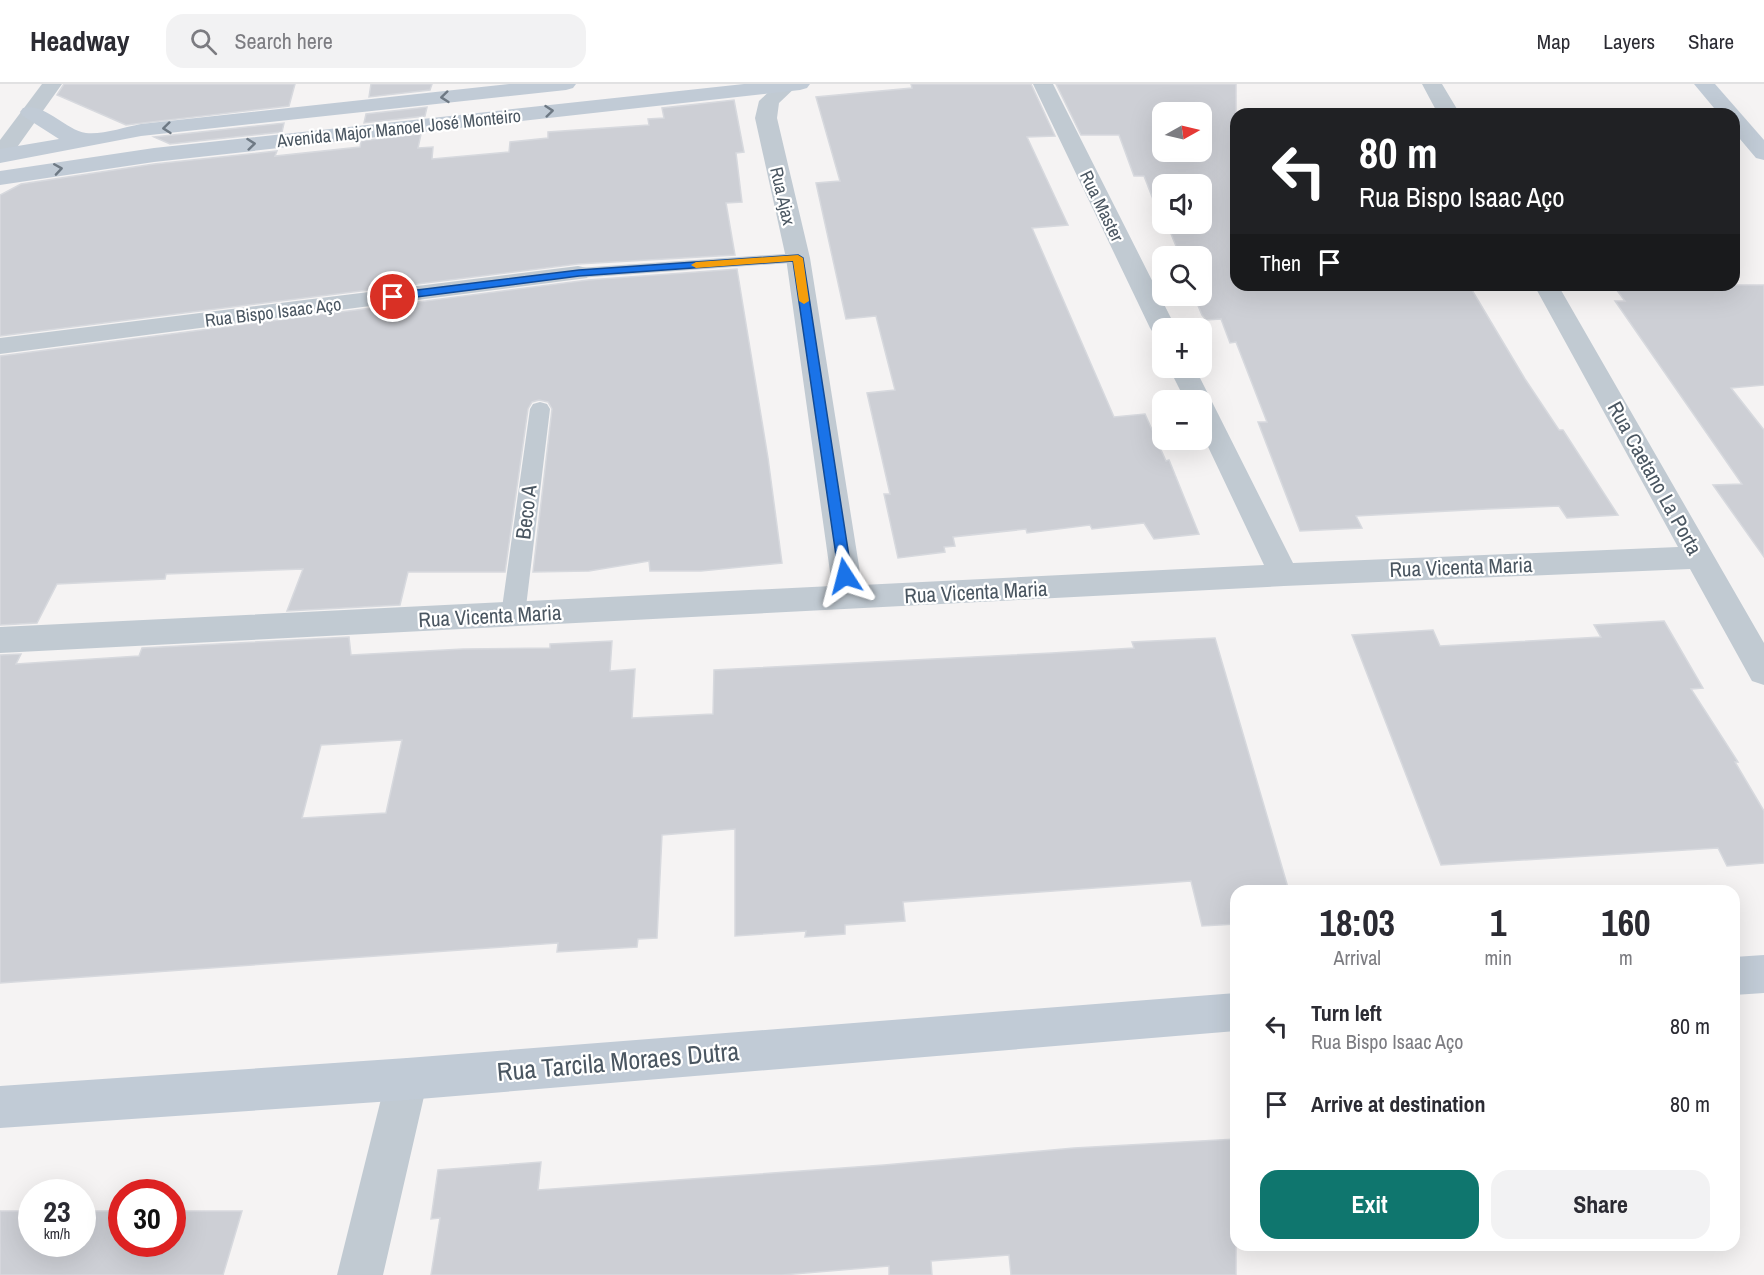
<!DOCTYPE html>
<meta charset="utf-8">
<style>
body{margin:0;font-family:"Archivo Narrow",sans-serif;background:#f2f2f3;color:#2b2b33;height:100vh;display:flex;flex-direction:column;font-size:22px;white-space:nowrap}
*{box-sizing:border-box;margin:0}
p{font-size:20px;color:#7c7c81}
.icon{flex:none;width:33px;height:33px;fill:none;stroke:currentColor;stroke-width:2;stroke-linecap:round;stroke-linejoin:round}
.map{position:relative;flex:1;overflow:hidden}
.details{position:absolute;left:1230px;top:801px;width:510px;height:366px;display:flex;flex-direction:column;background:#fff;border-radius:18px;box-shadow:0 6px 24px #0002}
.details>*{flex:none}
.hud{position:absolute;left:1230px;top:24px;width:510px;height:183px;border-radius:18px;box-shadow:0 6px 24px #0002;background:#202124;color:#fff;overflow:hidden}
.needle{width:39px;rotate:82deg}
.fabs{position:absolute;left:1152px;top:18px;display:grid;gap:12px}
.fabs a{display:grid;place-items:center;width:60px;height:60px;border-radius:12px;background:#fff;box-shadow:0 6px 24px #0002;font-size:30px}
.speed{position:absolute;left:18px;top:1095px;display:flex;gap:12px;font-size:30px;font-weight:700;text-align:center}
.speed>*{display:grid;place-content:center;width:78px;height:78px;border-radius:50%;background:#fff;box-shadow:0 6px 24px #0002;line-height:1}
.speed small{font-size:15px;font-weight:400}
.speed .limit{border:9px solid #d22;background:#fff;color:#111}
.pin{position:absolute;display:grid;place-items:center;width:51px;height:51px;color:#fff;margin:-26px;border:3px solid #fff;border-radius:50%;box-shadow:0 2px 6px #0007}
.me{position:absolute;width:66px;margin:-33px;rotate:351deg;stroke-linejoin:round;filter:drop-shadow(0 0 4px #0008)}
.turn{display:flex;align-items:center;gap:21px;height:126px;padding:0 30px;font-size:27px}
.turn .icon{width:78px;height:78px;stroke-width:2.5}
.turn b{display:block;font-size:42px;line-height:51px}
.then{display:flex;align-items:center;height:57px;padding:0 30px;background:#0003;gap:12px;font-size:22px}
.eta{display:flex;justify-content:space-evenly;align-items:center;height:102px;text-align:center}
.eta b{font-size:36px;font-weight:700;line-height:42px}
.button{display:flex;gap:12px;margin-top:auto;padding:12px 30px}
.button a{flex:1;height:69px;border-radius:18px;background:#0f766e;color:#fff;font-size:24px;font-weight:700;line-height:69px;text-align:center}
.button a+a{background:#f2f2f3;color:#2b2b33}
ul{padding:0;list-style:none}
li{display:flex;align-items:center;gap:18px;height:78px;padding:0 30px}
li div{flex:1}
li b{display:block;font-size:22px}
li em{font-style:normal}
header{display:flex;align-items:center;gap:36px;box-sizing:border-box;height:84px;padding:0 30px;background:#fff;border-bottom:2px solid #e1e1e2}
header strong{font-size:28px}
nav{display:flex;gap:33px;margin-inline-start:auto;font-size:21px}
.search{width:420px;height:54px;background:#f2f2f3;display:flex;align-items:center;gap:15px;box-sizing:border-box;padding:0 21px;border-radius:18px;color:#7c7c81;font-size:22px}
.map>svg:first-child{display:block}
.building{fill:#cdcfd5;stroke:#d7d9de;stroke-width:1.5;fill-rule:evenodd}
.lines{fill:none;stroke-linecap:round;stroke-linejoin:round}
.lane{fill:#c1cad2;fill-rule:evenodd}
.street{fill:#c1cad2;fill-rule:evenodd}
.secondary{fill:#c1cbd6;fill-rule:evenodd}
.oneway{stroke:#6e7984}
.route{fill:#1a73e8;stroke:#114b97;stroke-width:1.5}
.slow{fill:#f59e0b}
.labels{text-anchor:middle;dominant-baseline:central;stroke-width:4.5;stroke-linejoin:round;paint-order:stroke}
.far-street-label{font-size:18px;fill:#4a5661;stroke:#fff}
.street-label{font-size:21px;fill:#4a5661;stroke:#fff}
.near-street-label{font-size:26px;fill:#4a5661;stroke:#fff}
</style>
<header>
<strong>Headway</strong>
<div class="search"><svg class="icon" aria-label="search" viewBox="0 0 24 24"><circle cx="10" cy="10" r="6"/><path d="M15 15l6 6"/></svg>Search here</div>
<nav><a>Map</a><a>Layers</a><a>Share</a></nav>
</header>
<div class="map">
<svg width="1764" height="1191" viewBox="0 0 1764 1191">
<rect width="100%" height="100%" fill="#f5f3f3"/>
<!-- building -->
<path class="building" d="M64,0H295L289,22L126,41L57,11Z
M371,0H432L430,6L369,13Z
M911,0H1031L1055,52L1027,53L1068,141L1032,144L1114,333L1145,330L1166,377L1169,376L1199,450L1154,455L1144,439L1092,445L1090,441L1027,449L1026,445L953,453L955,462L944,463L945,468L898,474L884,410H890L867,309L895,306L876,232L846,235L816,99L840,97L816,13L912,4Z
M1056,0H1236V201H1469L1525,295L1559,346H1563L1618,431L1567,434L1559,422L1487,425L1356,432L1362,444L1300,447L1258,338H1267L1236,258L1230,259L1221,235L1206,236L1202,231L1194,212H1202V172H1180L1167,140H1202V100H1162V127L1158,128L1144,92H1134L1119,51H1081ZM1162,28H1202V68H1162Z
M734,16L744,68L736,69L742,118L726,119L735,171L578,180L0,252V111L21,100L154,80L277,67L275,72L360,63L361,57L421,50L418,64L433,63L432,75L509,68L510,58L548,54V48L649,41L648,35L664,34L662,24Z
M427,23L425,32L364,39L366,30Z
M284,39L282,48L170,60L154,53Z
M737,185L768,374L782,479L701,487H650L649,477L589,487L533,488L552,325L548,318L539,316L532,318L528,325L505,488H408L400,521L287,527L303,485L166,490L165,495L57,500L37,539L0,541V272L588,196Z
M1613,201H1764V301L1731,304L1764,346V473L1713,401L1742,400L1615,217H1625Z
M1664,537L1703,604L1691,605L1738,678H1735L1764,727V779L1727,782L1718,764L1441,781L1352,551L1433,546L1440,562L1601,553L1594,541Z
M349,553L351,571L463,565L550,564V560L612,557L610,587L635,585L632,634L713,630L714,586L1052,569L1134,564L1132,558L1215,554L1289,807H1236V840L1202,842L1191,797L903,818L905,837L845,841V850L805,853L806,847L735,852V745L662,751L657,854L638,855L637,863L557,868L558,859L0,899V571L21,570L16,580L139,572L142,564ZM402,656L386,729L302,734L321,661Z
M1236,1055V1191H1011L1009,1171L931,1177L932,1191H889V1182L782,1191H431L440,1134L431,1135L438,1086L541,1078L538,1106L884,1081L1074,1064Z
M0,1127H32V1160H82V1127H122V1160H172V1127H242L223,1191H0Z"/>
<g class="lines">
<!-- lane -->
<path class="lane" d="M798,169L807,174L804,178L578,194L569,189L578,184Z
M540,318L547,320L550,325L525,531L521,537L513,540L505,537L501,531L530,325L533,320Z"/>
<!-- street -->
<path class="street" d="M42,0H62L8,76L0,78V56Z
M777,0H799L779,19L777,34L810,174L862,501L1264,481L1202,350V316H1185L1169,284H1195L1293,479L1678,463L1534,201H1558L1764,559V601L1752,597L1690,485L1284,502L0,569V543L832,502L786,174L755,34L759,17Z
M1033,0H1053L1176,244H1162V252L1154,250L1150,244Z
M1422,0H1442L1460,30H1438Z
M578,182L587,184L590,189L587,194L0,270V254Z
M407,974L422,980L428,995L383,1191H337L386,995L392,980Z"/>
<!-- secondary -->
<path class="secondary" d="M509,0H576L573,4L566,6L141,52L0,79V65L59,55L23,32L20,28L23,24C44,18 64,45 86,49C102,51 125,43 141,40Z
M744,0H810L807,4L800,6L154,78L0,101V87L154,64Z
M1694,0H1715L1764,56V76L1756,74L1734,48V30H1719Z
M1764,871V909L1734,911V873Z
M1236,909V947L407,1016L0,1044V1002L407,974Z"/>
</g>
<!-- one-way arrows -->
<defs><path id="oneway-chevron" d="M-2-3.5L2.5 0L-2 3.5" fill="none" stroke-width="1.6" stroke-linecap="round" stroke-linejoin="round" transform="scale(1.5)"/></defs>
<g class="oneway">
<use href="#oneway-chevron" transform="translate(445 13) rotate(174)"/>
<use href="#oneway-chevron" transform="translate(549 27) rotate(-6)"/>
<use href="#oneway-chevron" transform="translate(167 44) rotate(174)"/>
<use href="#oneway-chevron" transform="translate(251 60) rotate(-6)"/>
<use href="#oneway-chevron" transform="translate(58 85) rotate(-9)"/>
</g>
<!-- route -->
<path class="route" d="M798,171L803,174L852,492L845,497L839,492L793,177L579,192L393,216L388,213L393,209L579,186Z"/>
<!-- slow -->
<path class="slow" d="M798,171L803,174L809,217L804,220L799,217L793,177L696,184L691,181L696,178Z"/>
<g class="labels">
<!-- far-street labels -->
<g class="far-street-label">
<text transform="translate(399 44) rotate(-6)">Avenida Major Manoel José Monteiro</text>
<text transform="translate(783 112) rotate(77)">Rua Ajax</text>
<text transform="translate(1102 122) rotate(64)">Rua Master</text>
<text transform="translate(273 228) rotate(-7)">Rua Bispo Isaac Aço</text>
</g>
<!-- street labels -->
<g class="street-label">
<text transform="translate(1655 394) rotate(61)">Rua Caetano La Porta</text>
<text transform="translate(526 428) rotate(-83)">Beco A</text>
<text transform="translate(1461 483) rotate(-2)">Rua Vicenta Maria</text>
<text transform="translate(976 508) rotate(-3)">Rua Vicenta Maria</text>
<text transform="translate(490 532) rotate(-3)">Rua Vicenta Maria</text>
</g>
<!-- near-street labels -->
<g class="near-street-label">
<text transform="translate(618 977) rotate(-5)">Rua Tarcila Moraes Dutra</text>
</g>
</g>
</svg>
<div class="fabs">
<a><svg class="needle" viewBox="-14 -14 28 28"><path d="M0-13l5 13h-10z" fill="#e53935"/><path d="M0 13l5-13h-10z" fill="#7c7c81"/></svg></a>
<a><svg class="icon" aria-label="sound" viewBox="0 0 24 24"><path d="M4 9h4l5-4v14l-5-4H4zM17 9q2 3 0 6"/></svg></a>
<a><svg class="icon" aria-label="search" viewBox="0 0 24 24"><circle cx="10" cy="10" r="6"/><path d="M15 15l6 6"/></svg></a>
<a>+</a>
<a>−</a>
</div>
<div class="speed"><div>23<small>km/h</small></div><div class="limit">30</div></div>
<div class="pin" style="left:393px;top:213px;background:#d93025"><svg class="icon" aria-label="arrive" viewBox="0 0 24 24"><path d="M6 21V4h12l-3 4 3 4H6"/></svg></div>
<svg class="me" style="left:845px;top:492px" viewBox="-20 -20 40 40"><path d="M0-17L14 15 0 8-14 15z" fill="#1a73e8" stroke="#fff" stroke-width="4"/></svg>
<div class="hud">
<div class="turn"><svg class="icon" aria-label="left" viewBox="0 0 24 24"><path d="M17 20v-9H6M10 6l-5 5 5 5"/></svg><div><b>80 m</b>Rua Bispo Isaac Aço</div></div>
<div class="then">Then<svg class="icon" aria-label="arrive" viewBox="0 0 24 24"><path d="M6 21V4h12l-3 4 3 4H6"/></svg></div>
</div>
<section class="details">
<div class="eta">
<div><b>18:03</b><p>Arrival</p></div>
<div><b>1</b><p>min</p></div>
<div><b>160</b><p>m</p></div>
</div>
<ul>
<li><svg class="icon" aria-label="left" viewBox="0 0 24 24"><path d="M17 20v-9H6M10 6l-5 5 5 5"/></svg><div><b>Turn left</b><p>Rua Bispo Isaac Aço</p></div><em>80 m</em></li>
<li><svg class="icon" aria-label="arrive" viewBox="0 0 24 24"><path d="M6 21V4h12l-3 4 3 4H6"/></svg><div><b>Arrive at destination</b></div><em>80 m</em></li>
</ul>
<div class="button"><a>Exit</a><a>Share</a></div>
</section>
</div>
